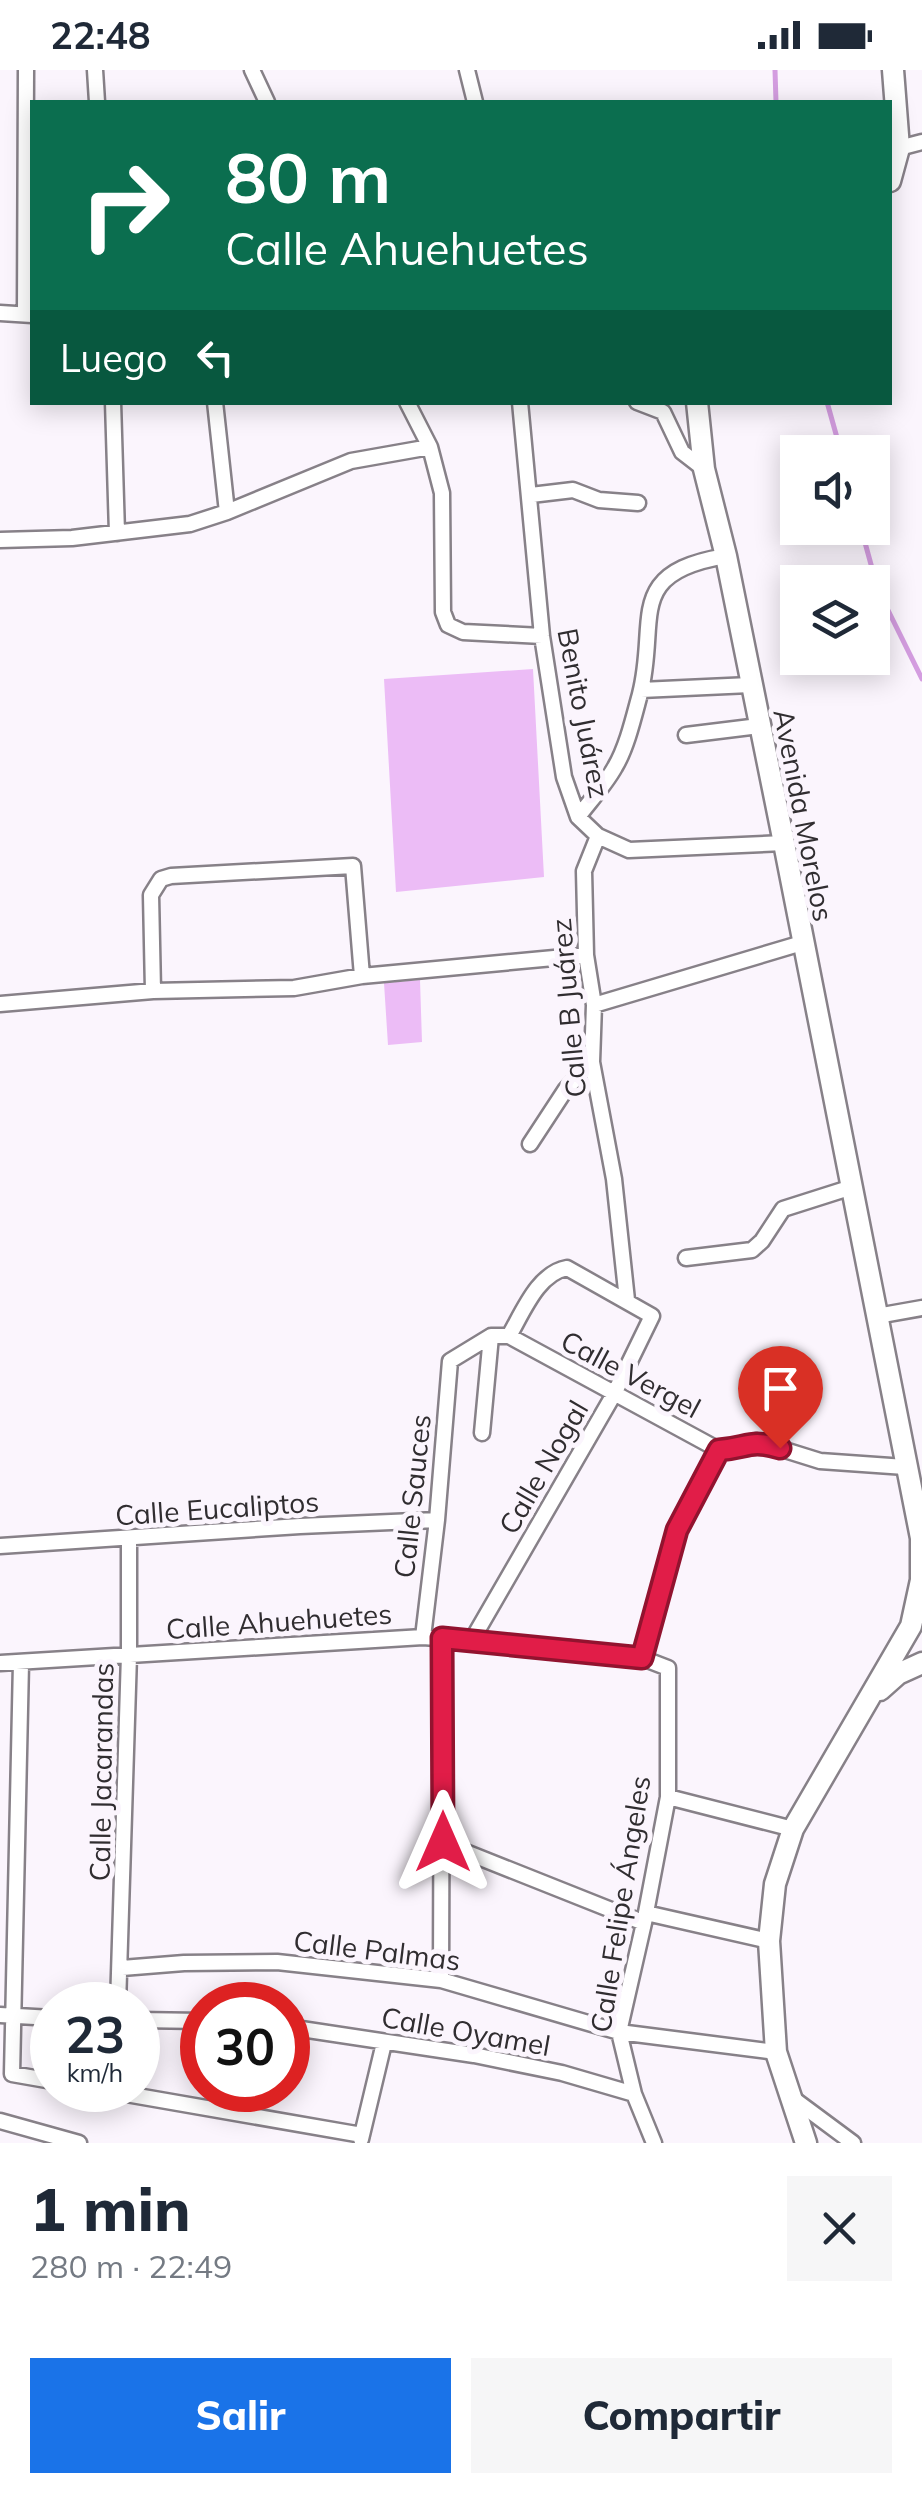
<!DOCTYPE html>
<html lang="es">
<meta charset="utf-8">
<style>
body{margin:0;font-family:Mulish,sans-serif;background:#f6f6f7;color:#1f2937;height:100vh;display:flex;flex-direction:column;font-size:38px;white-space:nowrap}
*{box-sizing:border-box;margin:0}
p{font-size:32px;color:#747a83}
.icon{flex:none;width:55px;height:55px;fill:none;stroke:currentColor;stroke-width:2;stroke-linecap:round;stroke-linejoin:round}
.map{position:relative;height:2073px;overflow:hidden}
.drawer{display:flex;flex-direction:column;background:#fff;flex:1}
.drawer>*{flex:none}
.banner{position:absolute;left:30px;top:30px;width:862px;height:305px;border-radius:0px;box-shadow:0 5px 25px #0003;background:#0b6e4f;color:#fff;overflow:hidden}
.buttons{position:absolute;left:780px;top:365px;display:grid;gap:20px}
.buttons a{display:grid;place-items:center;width:110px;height:110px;border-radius:0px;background:#fff;box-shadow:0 5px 25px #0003;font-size:50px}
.speed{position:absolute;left:30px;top:1912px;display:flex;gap:20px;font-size:50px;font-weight:700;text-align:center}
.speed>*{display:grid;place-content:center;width:130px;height:130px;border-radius:50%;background:#fff;box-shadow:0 5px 25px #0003;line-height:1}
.speed small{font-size:25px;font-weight:400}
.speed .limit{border:15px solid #d22;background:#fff;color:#111}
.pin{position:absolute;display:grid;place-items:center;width:85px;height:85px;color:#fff;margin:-102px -42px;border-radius:50% 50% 50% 0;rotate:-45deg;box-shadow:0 0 10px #0007}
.pin .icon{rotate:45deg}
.me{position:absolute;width:110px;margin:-55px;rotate:0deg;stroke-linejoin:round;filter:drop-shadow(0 0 8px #0008)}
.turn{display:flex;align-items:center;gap:35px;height:210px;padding:0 30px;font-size:45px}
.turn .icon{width:130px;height:130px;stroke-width:2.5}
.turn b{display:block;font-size:70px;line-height:85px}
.then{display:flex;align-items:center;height:95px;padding:0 30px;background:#0003;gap:20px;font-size:38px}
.round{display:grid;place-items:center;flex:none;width:105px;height:105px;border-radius:0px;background:#f6f6f7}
.headline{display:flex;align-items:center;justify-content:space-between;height:170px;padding:0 30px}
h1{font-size:60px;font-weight:800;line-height:75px}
.primary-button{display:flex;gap:20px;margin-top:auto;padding:20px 30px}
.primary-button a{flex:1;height:115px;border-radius:0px;background:#1a73e8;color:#fff;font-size:40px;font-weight:800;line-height:115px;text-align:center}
.primary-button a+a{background:#f6f6f7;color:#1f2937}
.status{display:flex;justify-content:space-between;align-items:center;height:70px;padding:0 50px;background:#fff;direction:ltr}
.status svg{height:28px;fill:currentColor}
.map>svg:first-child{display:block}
.green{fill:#ecbcf6}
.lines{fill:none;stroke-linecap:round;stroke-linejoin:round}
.stream{stroke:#d49de0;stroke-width:5}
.street-casing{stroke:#878188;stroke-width:19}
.secondary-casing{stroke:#878188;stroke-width:25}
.street{stroke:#fff;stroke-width:14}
.secondary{stroke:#fff;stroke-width:20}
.route-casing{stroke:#92132f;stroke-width:25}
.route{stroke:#e11d48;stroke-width:18}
.labels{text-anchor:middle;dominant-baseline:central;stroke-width:10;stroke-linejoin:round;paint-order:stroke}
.street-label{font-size:28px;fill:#302d30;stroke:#fbf5fd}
</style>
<div class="status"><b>22:48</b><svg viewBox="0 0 49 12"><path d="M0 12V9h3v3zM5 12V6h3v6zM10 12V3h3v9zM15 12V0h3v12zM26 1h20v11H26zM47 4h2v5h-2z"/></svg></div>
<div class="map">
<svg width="922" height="2073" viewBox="0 0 922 2073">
<rect width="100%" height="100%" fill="#fbf5fd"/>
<!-- green -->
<path class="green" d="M533,599L544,807L396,822L384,609Z
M420,910L422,972L388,975L384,913Z"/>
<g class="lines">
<!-- stream -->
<path class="stream" d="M775,0L776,32
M827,332L841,382
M861,458L878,520L922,609"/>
<defs>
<path id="street" d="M95,0L97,32
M252,0L267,32
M467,0L475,32
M899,78L922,72
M0,243L32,245
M25,244L26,0
M113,332L117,463
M215,332L227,442
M407,332L430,377L442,423L443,542L448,555L463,562L542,566
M520,332L542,566L564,707L578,747L598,766L629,780L784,773
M637,332L663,342L682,382L704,399
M531,425L573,420L599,430L638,433
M0,470L72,468L190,454L227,442L351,391L430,377
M641,620L750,615
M686,665L759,656
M578,747C590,731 605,715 615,697C627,677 634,646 640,624C659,550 623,503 726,486
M598,766L584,801L586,885L594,935L592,992L614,1109L627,1230
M153,921L151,825L161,809L171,806L353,796L362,906
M0,934L153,921L294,918L362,906L586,885
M594,935L802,873
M530,1074L566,1019L592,992
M686,1188L752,1180L762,1171L783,1139L849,1118
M877,1246L922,1238
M482,1363L491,1266
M0,1476L300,1456L437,1450
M423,1567L437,1450L450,1291L491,1266H509L719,1380L736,1379L756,1371L820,1391L905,1397
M472,1570L614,1324L652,1246L567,1198C538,1203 523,1242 509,1266
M642,1588L677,1461L719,1380
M0,1593L423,1567L568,1578L642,1588L668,1598V1727L644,1853L619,1962L634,2024L654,2073
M21,1593L12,2004L52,2011
M668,1727L793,1759
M443,1773L644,1853
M646,1843L769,1871
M122,1898L184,1893L277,1892L441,1910L619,1962L776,1982
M441,1910L442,1568
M118,1935L129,1585V1469
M0,1945L52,1948
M138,1950L202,1951
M288,1957L474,1985L562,2003L634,2024
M103,2020L362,2065
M791,2027L853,2073
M0,2051L79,2073
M361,2069L384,1973"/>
<path id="secondary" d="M890,111L899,78L893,0
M697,332L704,399L726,486L784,773L921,1468V1510L911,1556L793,1759L775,1814L769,1871L776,1982L806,2073
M880,1620L898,1604L922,1593"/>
</defs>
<!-- street casing -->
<use href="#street" class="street-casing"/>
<!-- secondary casing -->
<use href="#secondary" class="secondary-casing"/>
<!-- street -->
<use href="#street" class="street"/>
<!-- secondary -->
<use href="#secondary" class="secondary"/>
</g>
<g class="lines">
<defs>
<path id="route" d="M443,1772L442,1568L642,1588L677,1460L719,1380C748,1378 749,1369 780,1378"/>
</defs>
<!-- route casing -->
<use href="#route" class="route-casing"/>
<!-- route -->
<use href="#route" class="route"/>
</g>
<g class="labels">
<!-- street labels -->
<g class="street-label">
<text transform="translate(584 643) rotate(79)">Benito Juárez</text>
<text transform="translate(804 745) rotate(79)">Avenida Morelos</text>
<text transform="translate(568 938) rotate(-95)">Calle B Juárez</text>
<text transform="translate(631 1304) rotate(28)">Calle Vergel</text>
<text transform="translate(543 1397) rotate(-60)">Calle Nogal</text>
<text transform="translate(412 1426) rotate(-84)">Calle Sauces</text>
<text transform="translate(217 1438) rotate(-4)">Calle Eucaliptos</text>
<text transform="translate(279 1551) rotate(-4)">Calle Ahuehuetes</text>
<text transform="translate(101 1702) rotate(-89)">Calle Jacarandas</text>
<text transform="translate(620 1834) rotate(-81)">Calle Felipe Ángeles</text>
<text transform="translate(377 1880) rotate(7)">Calle Palmas</text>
<text transform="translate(466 1961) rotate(10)">Calle Oyamel</text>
</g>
</g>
</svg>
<div class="buttons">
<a><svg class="icon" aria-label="sound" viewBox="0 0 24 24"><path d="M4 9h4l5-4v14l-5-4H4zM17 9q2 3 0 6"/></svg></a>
<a><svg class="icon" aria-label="layers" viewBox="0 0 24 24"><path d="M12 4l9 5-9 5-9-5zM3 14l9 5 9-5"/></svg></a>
</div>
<div class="speed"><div>23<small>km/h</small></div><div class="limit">30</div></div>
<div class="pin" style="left:780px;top:1378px;background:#d93025"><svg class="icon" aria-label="arrive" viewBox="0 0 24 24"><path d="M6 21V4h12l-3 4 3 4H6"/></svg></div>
<svg class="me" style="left:443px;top:1772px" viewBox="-20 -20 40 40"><path d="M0-17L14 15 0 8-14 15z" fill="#e11d48" stroke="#fff" stroke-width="4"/></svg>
<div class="banner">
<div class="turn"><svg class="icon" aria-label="right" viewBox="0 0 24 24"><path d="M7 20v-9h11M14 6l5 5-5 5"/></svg><div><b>80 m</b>Calle Ahuehuetes</div></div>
<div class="then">Luego<svg class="icon" aria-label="left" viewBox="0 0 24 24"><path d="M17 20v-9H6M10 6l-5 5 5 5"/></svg></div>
</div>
</div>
<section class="drawer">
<div class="headline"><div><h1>1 min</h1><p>280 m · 22:49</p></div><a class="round"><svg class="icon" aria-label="close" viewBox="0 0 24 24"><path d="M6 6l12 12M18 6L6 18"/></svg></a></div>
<div class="primary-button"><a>Salir</a><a>Compartir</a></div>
</section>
